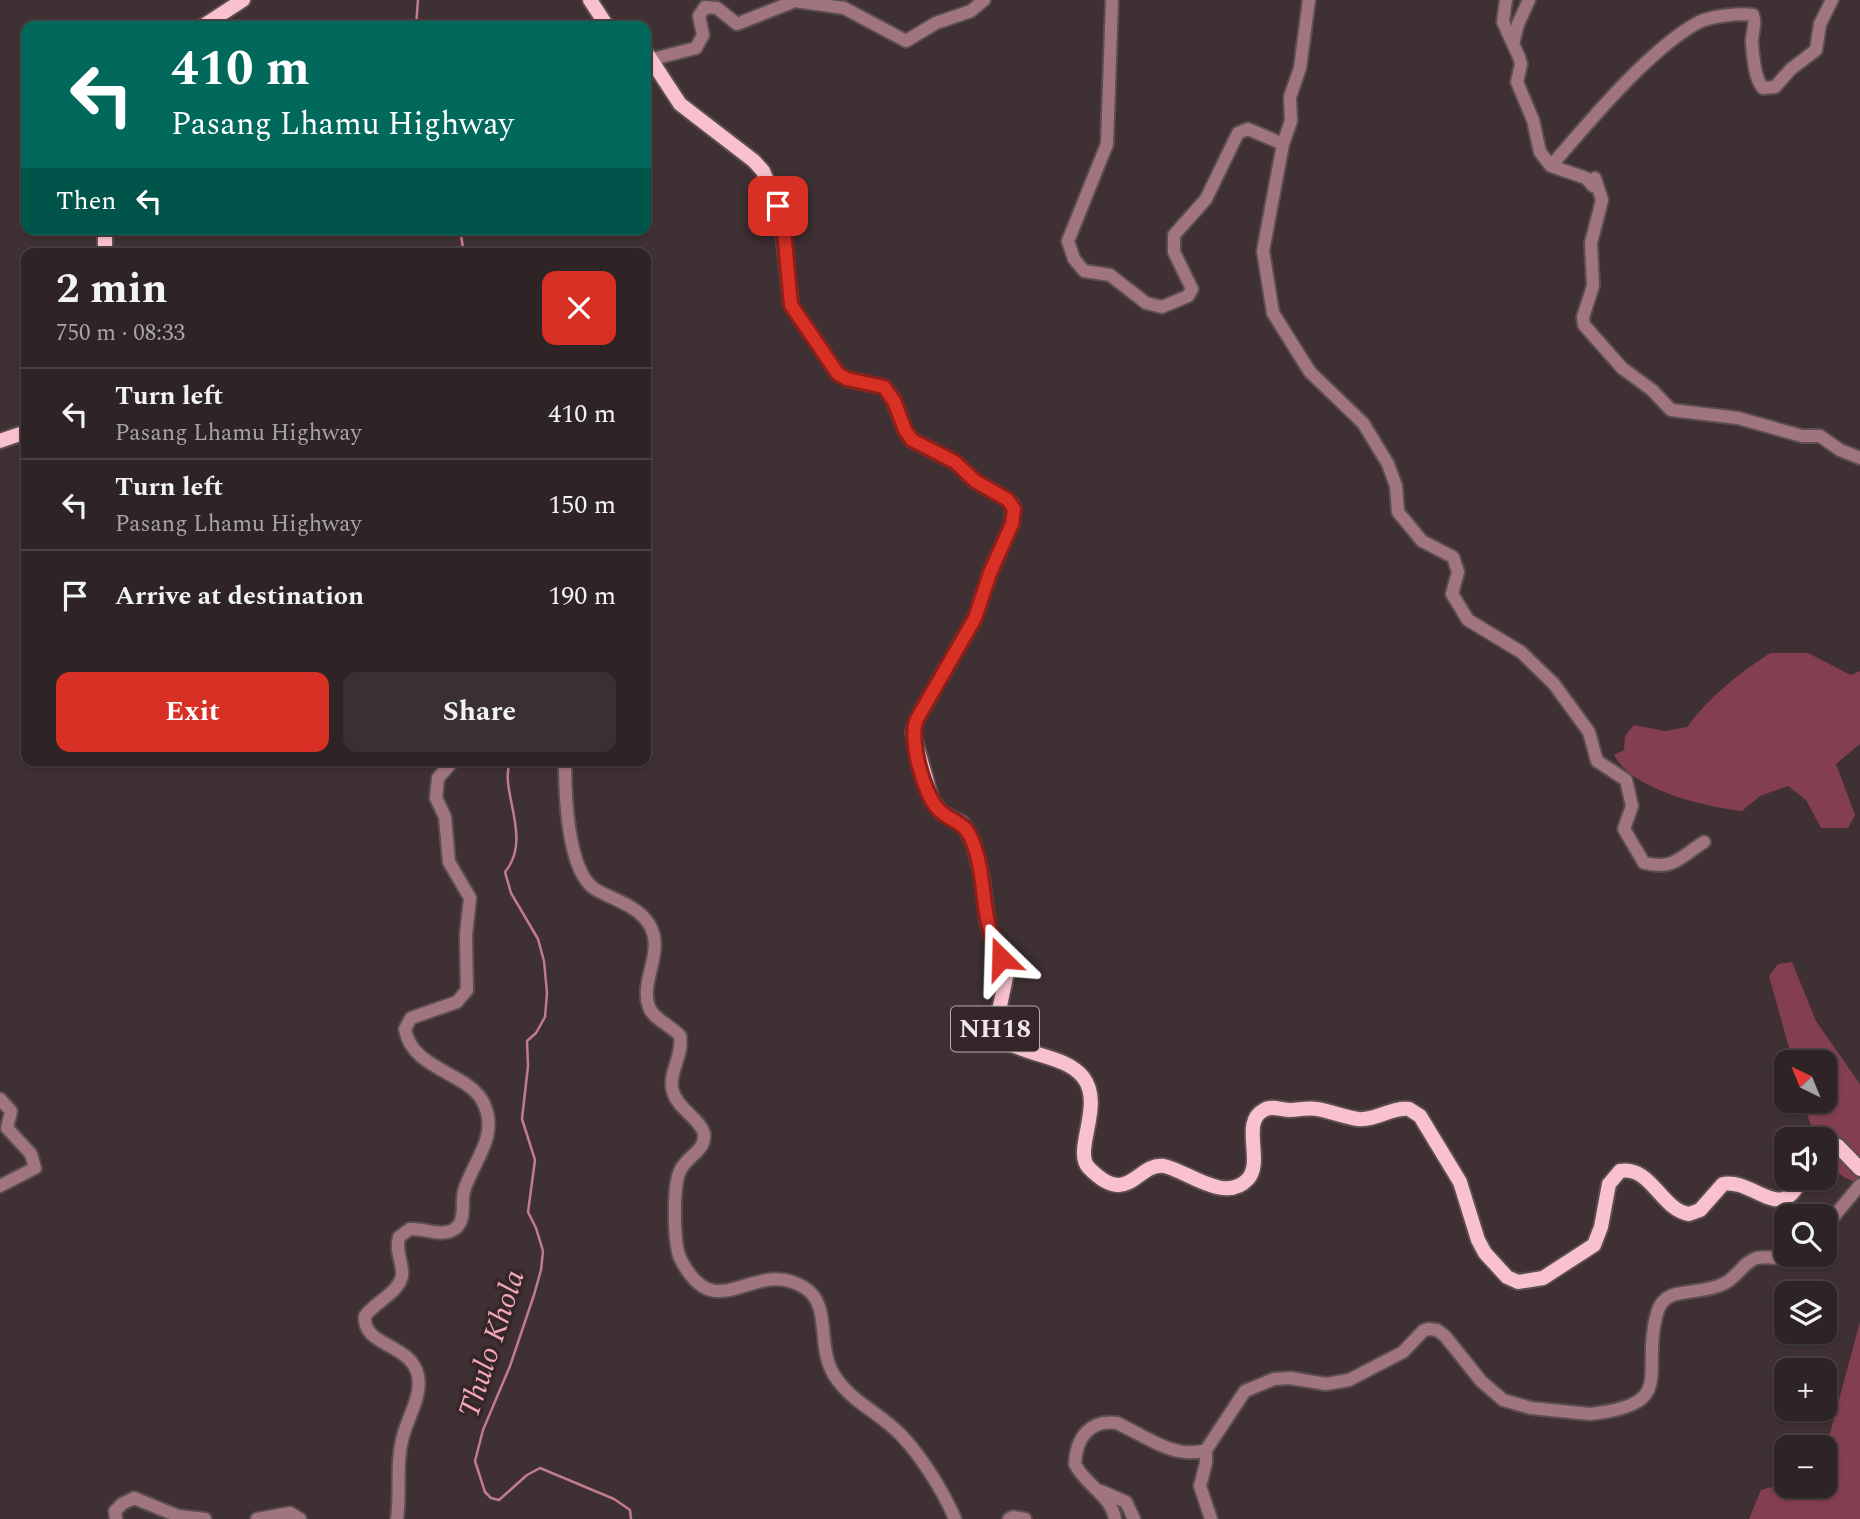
<!DOCTYPE html>
<meta charset="utf-8">
<style>
body{margin:0;font-family:Spectral,serif;background:#3a3032;color:#f1f3f6;height:100vh;display:flex;flex-direction:column;font-size:26px;white-space:nowrap}
*{box-sizing:border-box;margin:0}
p{font-size:23px;color:#a7a4a7}
.icon{flex:none;width:38px;height:38px;fill:none;stroke:currentColor;stroke-width:2;stroke-linecap:round;stroke-linejoin:round}
.map{position:relative;flex:1;overflow:hidden}
.details{position:absolute;left:21px;top:248px;width:630px;height:518px;display:flex;flex-direction:column;background:#2e2426;border-radius:14px;box-shadow:0 2px 5px #0004,0 0 0 2px #494143}
.details>*{flex:none}
.guide{position:absolute;left:21px;top:21px;width:630px;height:214px;border-radius:14px;box-shadow:0 2px 5px #0004,0 0 0 2px #494143;background:#00695c;color:#fff;overflow:hidden}
.needle{width:46px;rotate:317deg}
.fabs{position:absolute;left:1774px;top:1050px;display:grid;gap:14px}
.fabs a{display:grid;place-items:center;width:63px;height:63px;border-radius:14px;background:#2e2426;box-shadow:0 2px 5px #0004,0 0 0 2px #494143;font-size:35px}
.pin{position:absolute;display:grid;place-items:center;width:60px;height:60px;color:#fff;margin:-30px;border-radius:14px;box-shadow:0 4px 10px #0006}
.me{position:absolute;width:77px;margin:-38px;rotate:338deg;stroke-linejoin:round;filter:drop-shadow(0 0 5px #0008)}
.turn{display:flex;align-items:center;gap:24px;height:147px;padding:0 35px;font-size:32px}
.turn .icon{width:91px;height:91px;stroke-width:2.5}
.turn b{display:block;font-size:49px;line-height:60px}
.then{display:flex;align-items:center;height:66px;padding:0 35px;background:#0003;gap:14px;font-size:26px}
.round{display:grid;place-items:center;flex:none;width:74px;height:74px;border-radius:14px;background:#3a3032}
.summary{display:flex;align-items:center;justify-content:space-between;height:119px;padding:0 35px}
h1{font-size:42px;font-weight:700;line-height:52px}
.cta{display:flex;gap:14px;margin-top:auto;padding:14px 35px}
.cta a{flex:1;height:80px;border-radius:14px;background:#d93025;color:#fff;font-size:28px;font-weight:700;line-height:80px;text-align:center}
.cta a+a{background:#3a3032;color:#f1f3f6}
ul{padding:0;list-style:none}
li{display:flex;align-items:center;gap:21px;height:91px;padding:0 35px;border-top:2px solid #494143}
li div{flex:1}
li b{display:block;font-size:26px}
li em{font-style:normal}
.map>svg:first-child{display:block}
.green{fill:#833e51}
.lines{fill:none;stroke-linecap:round;stroke-linejoin:round}
.stream{stroke:#c17b8f;stroke-width:2.5}
.minor-casing{stroke:#5b4d50;stroke-width:16}
.major-casing{stroke:#5b4d50;stroke-width:18}
.minor{stroke:#a1757f;stroke-width:12}
.major{stroke:#f8c1cd;stroke-width:14}
.route-casing{stroke:#8d1f18;stroke-width:18}
.route{stroke:#d93025;stroke-width:12}
.labels{text-anchor:middle;dominant-baseline:central;stroke-width:7;stroke-linejoin:round;paint-order:stroke}
.shield{fill:#342629;stroke:#b8adaf;stroke-width:2}
.shield-label{font-size:26px;font-weight:bold;fill:#f1e7e9}
.water-label{font-size:30px;font-style:italic;fill:#f4a6b9;stroke:#342629}
</style>
<div class="map">
<svg width="1860" height="1519" viewBox="0 0 1860 1519">
<rect width="100%" height="100%" fill="#3e3033"/>
<!-- green -->
<path class="green" d="M1770,653H1808L1851,675L1860,671V744L1836,764L1855,815L1848,828H1821L1806,800L1788,786L1760,796L1742,811C1705,807 1632,790 1614,755L1624,750L1625,736L1634,725L1665,731L1687,727C1710,696 1738,674 1770,653Z
M1792,962L1816,1021L1860,1084V1185C1835,1173 1825,1168 1825,1139H1816L1802,1101H1825V1062H1793L1769,976L1778,964Z
M1860,1322V1519H1749L1761,1490L1787,1483V1486H1825V1447H1820L1830,1433Z"/>
<g class="lines">
<!-- stream -->
<path class="stream" d="M416,26L418,0
M460,229L464,254
M511,761C497,787 534,838 505,872L511,893L538,939L544,961L547,993L545,1017L536,1033L527,1041L528,1066L522,1119L535,1160L528,1212L536,1228L543,1251L541,1270L534,1295L510,1366L483,1430L475,1461L485,1492L491,1498L499,1500L527,1475L540,1468L614,1499L630,1510L631,1519"/>
<defs>
<path id="minor" d="M1112,0L1107,144L1068,241L1074,259L1084,271L1110,275L1146,303L1162,307L1188,296L1192,289L1174,252V235L1206,199L1238,133L1248,129L1283,144L1263,251L1273,313L1310,372L1363,423L1388,464L1396,486L1398,512L1422,541L1453,557L1458,572L1452,594L1468,620L1521,652L1554,684L1589,732L1597,761L1626,780L1632,806L1624,829L1644,863C1675,870 1680,857 1704,842
M1506,0L1503,22L1519,57L1521,64L1517,82L1533,120L1540,152L1551,166L1586,178L1593,186L1595,178L1602,200L1591,243L1593,286L1583,317L1584,325L1622,368L1652,390L1671,410L1738,418L1802,436H1820L1840,450L1860,458
M1513,44L1518,24L1529,0
M653,59L696,48L703,35L699,16L705,7L717,8L737,24L795,1L844,8L906,41L936,23L971,11L984,0
M1283,144L1291,121L1290,97L1300,68L1309,0
M1551,166C1588,123 1650,48 1699,22C1712,16 1739,13 1753,15C1757,25 1751,33 1752,44C1753,56 1755,80 1763,88L1775,87L1791,69L1816,50L1820,24L1832,0
M565,761C565,792 567,871 595,889C613,900 637,905 649,924C666,951 639,981 649,1007C653,1019 672,1026 680,1036C684,1055 667,1074 673,1092C678,1109 698,1117 704,1133C706,1152 687,1155 680,1171C673,1185 673,1245 681,1260C717,1330 755,1255 805,1288C832,1305 816,1346 834,1375C852,1403 879,1412 901,1435C921,1456 944,1492 955,1519
M0,1099L11,1111L7,1128L31,1154L35,1168L0,1186
M1825,1227L1860,1185
M1206,1450V1463L1200,1486L1211,1519
M1101,1491L1126,1502L1134,1519
M116,1519L115,1511L122,1504L134,1498L178,1516L205,1519
M257,1519L290,1513L300,1519
M397,1519C401,1490 395,1461 404,1433C409,1415 422,1395 418,1376C412,1343 362,1347 365,1316C374,1303 400,1292 402,1275C403,1262 395,1252 399,1237L410,1229C426,1228 444,1239 457,1227C466,1218 461,1201 464,1191C473,1161 499,1137 484,1104C470,1072 412,1071 405,1029L411,1018L457,1002L467,990L466,935L470,898L449,862L445,817L436,798L438,778L453,761
M1009,1519L1013,1517L1025,1519
M1115,1519C1111,1495 1085,1485 1075,1464C1076,1438 1090,1419 1117,1423C1145,1436 1175,1460 1206,1450L1245,1391L1274,1379L1290,1378L1326,1384L1349,1380L1403,1352L1423,1331L1428,1329L1437,1330L1445,1336L1481,1381L1503,1400L1531,1408L1590,1414C1678,1404 1641,1375 1656,1317C1658,1309 1660,1303 1667,1298C1678,1290 1705,1293 1723,1284C1736,1279 1744,1261 1757,1258C1772,1255 1786,1262 1799,1255"/>
<path id="major" d="M590,0L607,26
M203,26L243,0
M646,52L680,104L754,161L763,171L781,213L791,305L838,374L847,379L884,387L892,397L905,430L912,440L955,462L975,481L1008,500L1013,506L1012,524L990,573L975,618L917,719L913,733L932,800L942,813L962,823L973,842L982,877L988,926L1006,977L995,1030C1015,1058 1061,1051 1083,1077C1105,1105 1072,1151 1089,1168C1129,1209 1137,1162 1164,1166C1188,1171 1225,1204 1248,1179C1264,1161 1240,1122 1264,1110C1272,1105 1281,1110 1290,1110C1299,1110 1308,1107 1317,1109C1330,1111 1344,1117 1358,1119C1375,1121 1391,1107 1409,1109L1420,1116L1460,1182L1478,1240L1485,1253L1507,1277L1518,1282L1543,1278L1594,1245L1601,1227L1609,1184L1620,1171C1652,1166 1660,1209 1689,1214L1700,1210L1723,1184C1754,1178 1782,1226 1801,1178
M105,229V254
M0,441L26,432
M1825,1140L1838,1146L1860,1169"/>
</defs>
<!-- minor casing -->
<use href="#minor" class="minor-casing"/>
<!-- major casing -->
<use href="#major" class="major-casing"/>
<!-- minor -->
<use href="#minor" class="minor"/>
<!-- major -->
<use href="#major" class="major"/>
</g>
<g class="lines">
<defs>
<path id="route" d="M778,206L784,231L791,305L838,374L847,379L884,387L894,401L905,430L912,440L955,462L975,481L1008,500L1014,509L1012,524L990,573L975,618L917,719C908,738 924,796 939,810C951,822 964,821 971,838C983,864 982,895 988,923C990,935 996,946 1001,958"/>
</defs>
<!-- route casing -->
<use href="#route" class="route-casing"/>
<!-- route -->
<use href="#route" class="route"/>
</g>
<g class="labels">
<!-- shield labels -->
<rect class="shield" x="951" y="1006.5" width="88" height="45" rx="5"/>
<g class="shield-label">
<text x="995" y="1029">NH18</text>
</g>
<!-- water labels -->
<g class="water-label">
<text transform="translate(492 1344) rotate(-72)">Thulo Khola</text>
</g>
</g>
</svg>
<div class="fabs">
<a><svg class="needle" viewBox="-14 -14 28 28"><path d="M0-13l5 13h-10z" fill="#e53935"/><path d="M0 13l5-13h-10z" fill="#a7a4a7"/></svg></a>
<a><svg class="icon" aria-label="sound" viewBox="0 0 24 24"><path d="M4 9h4l5-4v14l-5-4H4zM17 9q2 3 0 6"/></svg></a>
<a><svg class="icon" aria-label="search" viewBox="0 0 24 24"><circle cx="10" cy="10" r="6"/><path d="M15 15l6 6"/></svg></a>
<a><svg class="icon" aria-label="layers" viewBox="0 0 24 24"><path d="M12 4l9 5-9 5-9-5zM3 14l9 5 9-5"/></svg></a>
<a>+</a>
<a>−</a>
</div>
<div class="pin" style="left:778px;top:206px;background:#d93025"><svg class="icon" aria-label="arrive" viewBox="0 0 24 24"><path d="M6 21V4h12l-3 4 3 4H6"/></svg></div>
<svg class="me" style="left:1001px;top:958px" viewBox="-20 -20 40 40"><path d="M0-17L14 15 0 8-14 15z" fill="#d93025" stroke="#fff" stroke-width="4"/></svg>
<div class="guide">
<div class="turn"><svg class="icon" aria-label="left" viewBox="0 0 24 24"><path d="M17 20v-9H6M10 6l-5 5 5 5"/></svg><div><b>410 m</b>Pasang Lhamu Highway</div></div>
<div class="then">Then<svg class="icon" aria-label="left" viewBox="0 0 24 24"><path d="M17 20v-9H6M10 6l-5 5 5 5"/></svg></div>
</div>
<section class="details">
<div class="summary"><div><h1>2 min</h1><p>750 m · 08:33</p></div><a class="round" style="background:#d93025;color:#fff"><svg class="icon" aria-label="close" viewBox="0 0 24 24"><path d="M6 6l12 12M18 6L6 18"/></svg></a></div>
<ul>
<li><svg class="icon" aria-label="left" viewBox="0 0 24 24"><path d="M17 20v-9H6M10 6l-5 5 5 5"/></svg><div><b>Turn left</b><p>Pasang Lhamu Highway</p></div><em>410 m</em></li>
<li><svg class="icon" aria-label="left" viewBox="0 0 24 24"><path d="M17 20v-9H6M10 6l-5 5 5 5"/></svg><div><b>Turn left</b><p>Pasang Lhamu Highway</p></div><em>150 m</em></li>
<li><svg class="icon" aria-label="arrive" viewBox="0 0 24 24"><path d="M6 21V4h12l-3 4 3 4H6"/></svg><div><b>Arrive at destination</b></div><em>190 m</em></li>
</ul>
<div class="cta"><a>Exit</a><a>Share</a></div>
</section>
</div>
